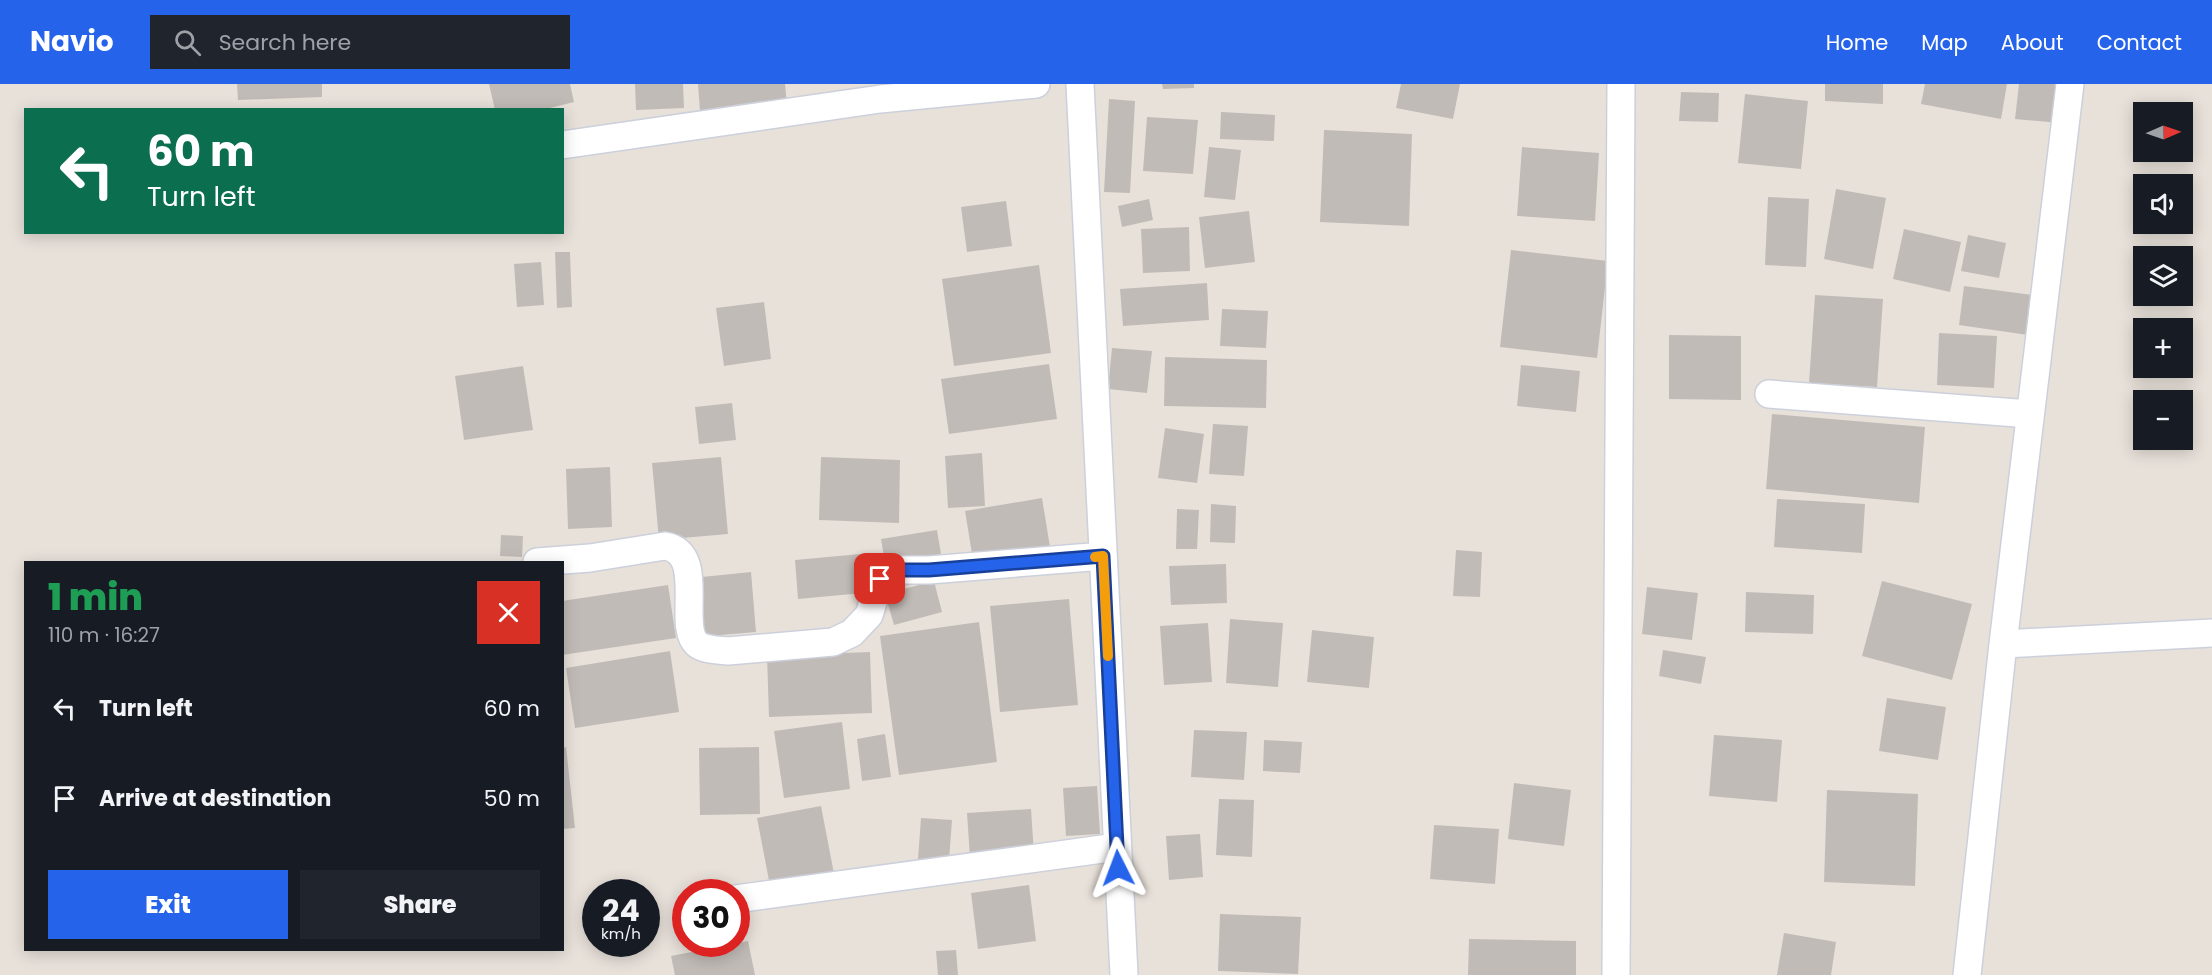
<!DOCTYPE html>
<meta charset="utf-8">
<style>
body{margin:0;font-family:Poppins,sans-serif;background:#20242c;color:#f1f3f6;height:100vh;display:flex;flex-direction:column;font-size:22px;white-space:nowrap}
*{box-sizing:border-box;margin:0}
p{font-size:20px;color:#9ea1a6}
.icon{flex:none;width:33px;height:33px;fill:none;stroke:currentColor;stroke-width:2;stroke-linecap:round;stroke-linejoin:round}
.map{position:relative;flex:1;overflow:hidden}
.details{position:absolute;left:24px;top:477px;width:540px;height:390px;display:flex;flex-direction:column;background:#171b24;border-radius:0px;box-shadow:0 3px 15px #0003}
.details>*{flex:none}
.guide{position:absolute;left:24px;top:24px;width:540px;height:126px;border-radius:0px;box-shadow:0 3px 15px #0003;background:#0b6e4f;color:#fff;overflow:hidden}
.needle{width:39px;rotate:88deg}
.buttons{position:absolute;left:2133px;top:18px;display:grid;gap:12px}
.buttons a{display:grid;place-items:center;width:60px;height:60px;border-radius:0px;background:#171b24;box-shadow:0 3px 15px #0003;font-size:30px}
.speed{position:absolute;left:582px;top:795px;display:flex;gap:12px;font-size:30px;font-weight:700;text-align:center}
.speed>*{display:grid;place-content:center;width:78px;height:78px;border-radius:50%;background:#171b24;box-shadow:0 3px 15px #0003;line-height:1}
.speed small{font-size:15px;font-weight:400}
.speed .limit{border:9px solid #d22;background:#fff;color:#111}
.pin{position:absolute;display:grid;place-items:center;width:51px;height:51px;color:#fff;margin:-26px;border-radius:12px;box-shadow:0 3px 9px #0006}
.me{position:absolute;width:66px;margin:-33px;rotate:357deg;stroke-linejoin:round;filter:drop-shadow(0 0 4px #0008)}
.turn{display:flex;align-items:center;gap:21px;height:126px;padding:0 24px;font-size:27px}
.turn .icon{width:78px;height:78px;stroke-width:2.5}
.turn b{display:block;font-size:42px;line-height:51px}
.round{display:grid;place-items:center;flex:none;width:63px;height:63px;border-radius:0px;background:#20242c}
.headline{display:flex;align-items:center;justify-content:space-between;height:102px;padding:0 24px}
h1{font-size:36px;font-weight:800;line-height:45px;color:#1e9e55}
.primary-button{display:flex;gap:12px;margin-top:auto;padding:12px 24px}
.primary-button a{flex:1;height:69px;border-radius:0px;background:#2563eb;color:#fff;font-size:24px;font-weight:800;line-height:69px;text-align:center}
.primary-button a+a{background:#20242c;color:#f1f3f6}
ul{padding:0;list-style:none}
li{display:flex;align-items:center;gap:18px;height:90px;padding:0 24px}
li div{flex:1}
li b{display:block;font-size:22px}
li em{font-style:normal}
header{display:flex;align-items:center;gap:36px;box-sizing:border-box;height:84px;padding:0 30px;background:#2563eb;color:#fff}
header strong{font-size:28px}
nav{display:flex;gap:33px;margin-inline-start:auto;font-size:21px}
.search{width:420px;height:54px;background:#20242c;display:flex;align-items:center;gap:15px;box-sizing:border-box;padding:0 21px;border-radius:0px;color:#9ea1a6;font-size:22px}
.map>svg:first-child{display:block}
.building{fill:#c1bbb7}
.lines{fill:none;stroke-linecap:round;stroke-linejoin:round}
.street-casing{stroke:#ccd0db;stroke-width:30}
.street{stroke:#fff;stroke-width:27}
.route-casing{stroke:#184099;stroke-width:15}
.route{stroke:#2563eb;stroke-width:10}
.slow{stroke:#f59e0b;stroke-width:10}
</style>
<header>
<strong>Navio</strong>
<div class="search"><svg class="icon" aria-label="search" viewBox="0 0 24 24"><circle cx="10" cy="10" r="6"/><path d="M15 15l6 6"/></svg>Search here</div>
<nav><a>Home</a><a>Map</a><a>About</a><a>Contact</a></nav>
</header>
<div class="map">
<svg width="2212" height="891" viewBox="0 0 2212 891">
<rect width="100%" height="100%" fill="#e8e1da"/>
<!-- building -->
<path class="building" d="M237,0H322V13L238,16Z
M489,0H570L574,18L542,26H495Z
M635,0H683L684,24L636,26Z
M698,0H785L787,21L700,27Z
M1162,0H1194V4L1163,5Z
M1401,0H1460L1453,35L1396,24Z
M1825,0H1883V20L1825,17Z
M1925,0H2007L2001,35L1921,20Z
M2019,0H2064L2060,39L2015,35Z
M1681,8L1719,9L1718,38L1679,37Z
M1745,10L1808,17L1801,85L1738,79Z
M1109,15L1135,17L1130,109L1104,108Z
M1221,28L1275,31L1274,57L1220,55Z
M1147,33L1198,36L1193,90L1143,87Z
M1324,46L1412,50L1409,142L1320,138Z
M1209,63L1241,66L1235,116L1204,113Z
M1522,63L1599,69L1595,137L1517,132Z
M1836,105L1886,114L1873,185L1824,175Z
M1768,113L1809,115L1806,183L1765,181Z
M1149,115L1153,136L1122,143L1118,122Z
M1006,117L1012,162L967,168L961,123Z
M1249,127L1255,178L1205,184L1199,133Z
M1189,143L1190,187L1143,189L1141,145Z
M1904,145L1961,158L1950,208L1893,195Z
M1968,151L2006,159L1999,194L1961,187Z
M1511,166L1608,177L1597,274L1500,263Z
M555,168H570L572,223L557,224Z
M541,178L544,221L517,223L514,180Z
M1039,181L1051,269L954,282L942,195Z
M1207,199L1209,236L1123,242L1120,205Z
M1964,202L2033,211L2028,251L1959,241Z
M1815,211L1883,215L1877,303L1809,299Z
M764,218L771,275L724,282L716,224Z
M1222,225L1268,227L1266,264L1220,262Z
M1939,249L1997,252L1994,304L1937,301Z
M1669,251L1741,252V316L1669,315Z
M1112,264L1152,267L1147,309L1108,305Z
M1165,273L1267,276L1266,324L1164,322Z
M1049,280L1057,335L949,350L941,295Z
M1521,281L1580,287L1576,328L1517,322Z
M523,282L533,346L464,356L455,292Z
M732,319L736,356L699,360L695,323Z
M1772,330L1925,343L1919,419L1766,405Z
M1213,340L1248,342L1244,392L1209,390Z
M1165,344L1204,350L1197,399L1158,394Z
M982,369L985,422L948,424L945,372Z
M721,373L728,450L659,456L652,379Z
M821,373L900,376L899,439L819,436Z
M610,383L612,443L568,445L566,385Z
M1042,414L1051,469L974,482L965,427Z
M1777,415L1865,420L1862,469L1774,463Z
M1211,420L1236,422L1235,459L1210,458Z
M1177,425L1199,426L1197,465H1176Z
M937,446L942,476L886,485L881,455Z
M501,451L523,452L522,473L500,472Z
M1456,466L1482,468L1480,513L1453,512Z
M871,469L874,508L798,515L795,476Z
M1226,480L1227,519L1171,521L1169,482Z
M751,488L756,548L697,553L692,494Z
M934,497L942,528L894,541L885,510Z
M1882,497L1972,520L1952,596L1862,572Z
M668,501L676,554L562,571V517Z
M1647,503L1698,509L1692,556L1642,550Z
M1746,508L1814,511L1813,550L1745,548Z
M1069,515L1078,621L1000,628L990,522Z
M1230,535L1283,539L1278,603L1226,599Z
M979,538L997,678L899,691L880,552Z
M1208,539L1212,598L1164,601L1160,542Z
M1312,546L1374,553L1369,604L1307,598Z
M1663,566L1706,573L1701,600L1659,592Z
M670,567L679,628L575,644L566,584Z
M870,568L872,629L769,633L767,572Z
M1887,614L1946,623L1938,676L1879,667Z
M842,638L850,705L784,714L774,647Z
M1194,646L1247,648L1244,696L1191,693Z
M885,650L891,693L862,697L857,655Z
M1714,651L1782,656L1777,718L1709,712Z
M1264,656L1302,658L1300,689L1263,687Z
M566,663L575,744L562,745V664Z
M759,663L760,730L700,731L699,664Z
M1514,699L1571,706L1564,762L1508,755Z
M1097,702L1100,750L1066,752L1063,704Z
M1827,706L1918,710L1915,802L1824,798Z
M1219,715L1254,716L1252,773L1216,771Z
M821,722L835,795L771,807L757,734Z
M1031,725L1034,770L970,774L967,729Z
M921,734L952,736L949,777L918,775Z
M1434,741L1499,745L1495,800L1430,795Z
M1200,750L1203,793L1169,796L1166,752Z
M1029,801L1036,857L978,865L971,809Z
M1220,830L1301,833L1298,890L1218,887Z
M1784,849L1836,858L1831,891H1777Z
M1469,855L1576,857V891H1468Z
M748,857L755,891H675L671,872Z
M956,866L958,891H938L936,867Z"/>
<g class="lines">
<defs>
<path id="street" d="M1080,0L1124,891
M562,61L880,15L1036,0
M1769,310L2030,330
M537,478L590,474L665,462C708,469 676,542 697,560C704,566 719,566 728,567L833,558L852,549L869,531L880,495L887,489L900,486H929L1103,472
M2003,560L2212,549
M736,815L1117,763
M1616,891L1621,0
M1967,891L2003,560L2070,0"/>
</defs>
<!-- street casing -->
<use href="#street" class="street-casing"/>
<!-- street -->
<use href="#street" class="street"/>
</g>
<g class="lines">
<defs>
<path id="route" d="M880,495L887,489L900,486H929L1103,472L1118,784"/>
</defs>
<!-- route casing -->
<use href="#route" class="route-casing"/>
<!-- route -->
<use href="#route" class="route"/>
<!-- slow -->
<path class="slow" d="M1095,473L1103,472L1108,572"/>
</g>
</svg>
<div class="buttons">
<a><svg class="needle" viewBox="-14 -14 28 28"><path d="M0-13l5 13h-10z" fill="#e53935"/><path d="M0 13l5-13h-10z" fill="#9ea1a6"/></svg></a>
<a><svg class="icon" aria-label="sound" viewBox="0 0 24 24"><path d="M4 9h4l5-4v14l-5-4H4zM17 9q2 3 0 6"/></svg></a>
<a><svg class="icon" aria-label="layers" viewBox="0 0 24 24"><path d="M12 4l9 5-9 5-9-5zM3 14l9 5 9-5"/></svg></a>
<a>+</a>
<a>−</a>
</div>
<div class="speed"><div>24<small>km/h</small></div><div class="limit">30</div></div>
<div class="pin" style="left:880px;top:495px;background:#d93025"><svg class="icon" aria-label="arrive" viewBox="0 0 24 24"><path d="M6 21V4h12l-3 4 3 4H6"/></svg></div>
<svg class="me" style="left:1118px;top:784px" viewBox="-20 -20 40 40"><path d="M0-17L14 15 0 8-14 15z" fill="#2563eb" stroke="#fff" stroke-width="4"/></svg>
<div class="guide">
<div class="turn"><svg class="icon" aria-label="left" viewBox="0 0 24 24"><path d="M17 20v-9H6M10 6l-5 5 5 5"/></svg><div><b>60 m</b>Turn left</div></div>
</div>
<section class="details">
<div class="headline"><div><h1>1 min</h1><p>110 m · 16:27</p></div><a class="round" style="background:#d93025;color:#fff"><svg class="icon" aria-label="close" viewBox="0 0 24 24"><path d="M6 6l12 12M18 6L6 18"/></svg></a></div>
<ul>
<li><svg class="icon" aria-label="left" viewBox="0 0 24 24"><path d="M17 20v-9H6M10 6l-5 5 5 5"/></svg><div><b>Turn left</b></div><em>60 m</em></li>
<li><svg class="icon" aria-label="arrive" viewBox="0 0 24 24"><path d="M6 21V4h12l-3 4 3 4H6"/></svg><div><b>Arrive at destination</b></div><em>50 m</em></li>
</ul>
<div class="primary-button"><a>Exit</a><a>Share</a></div>
</section>
</div>
